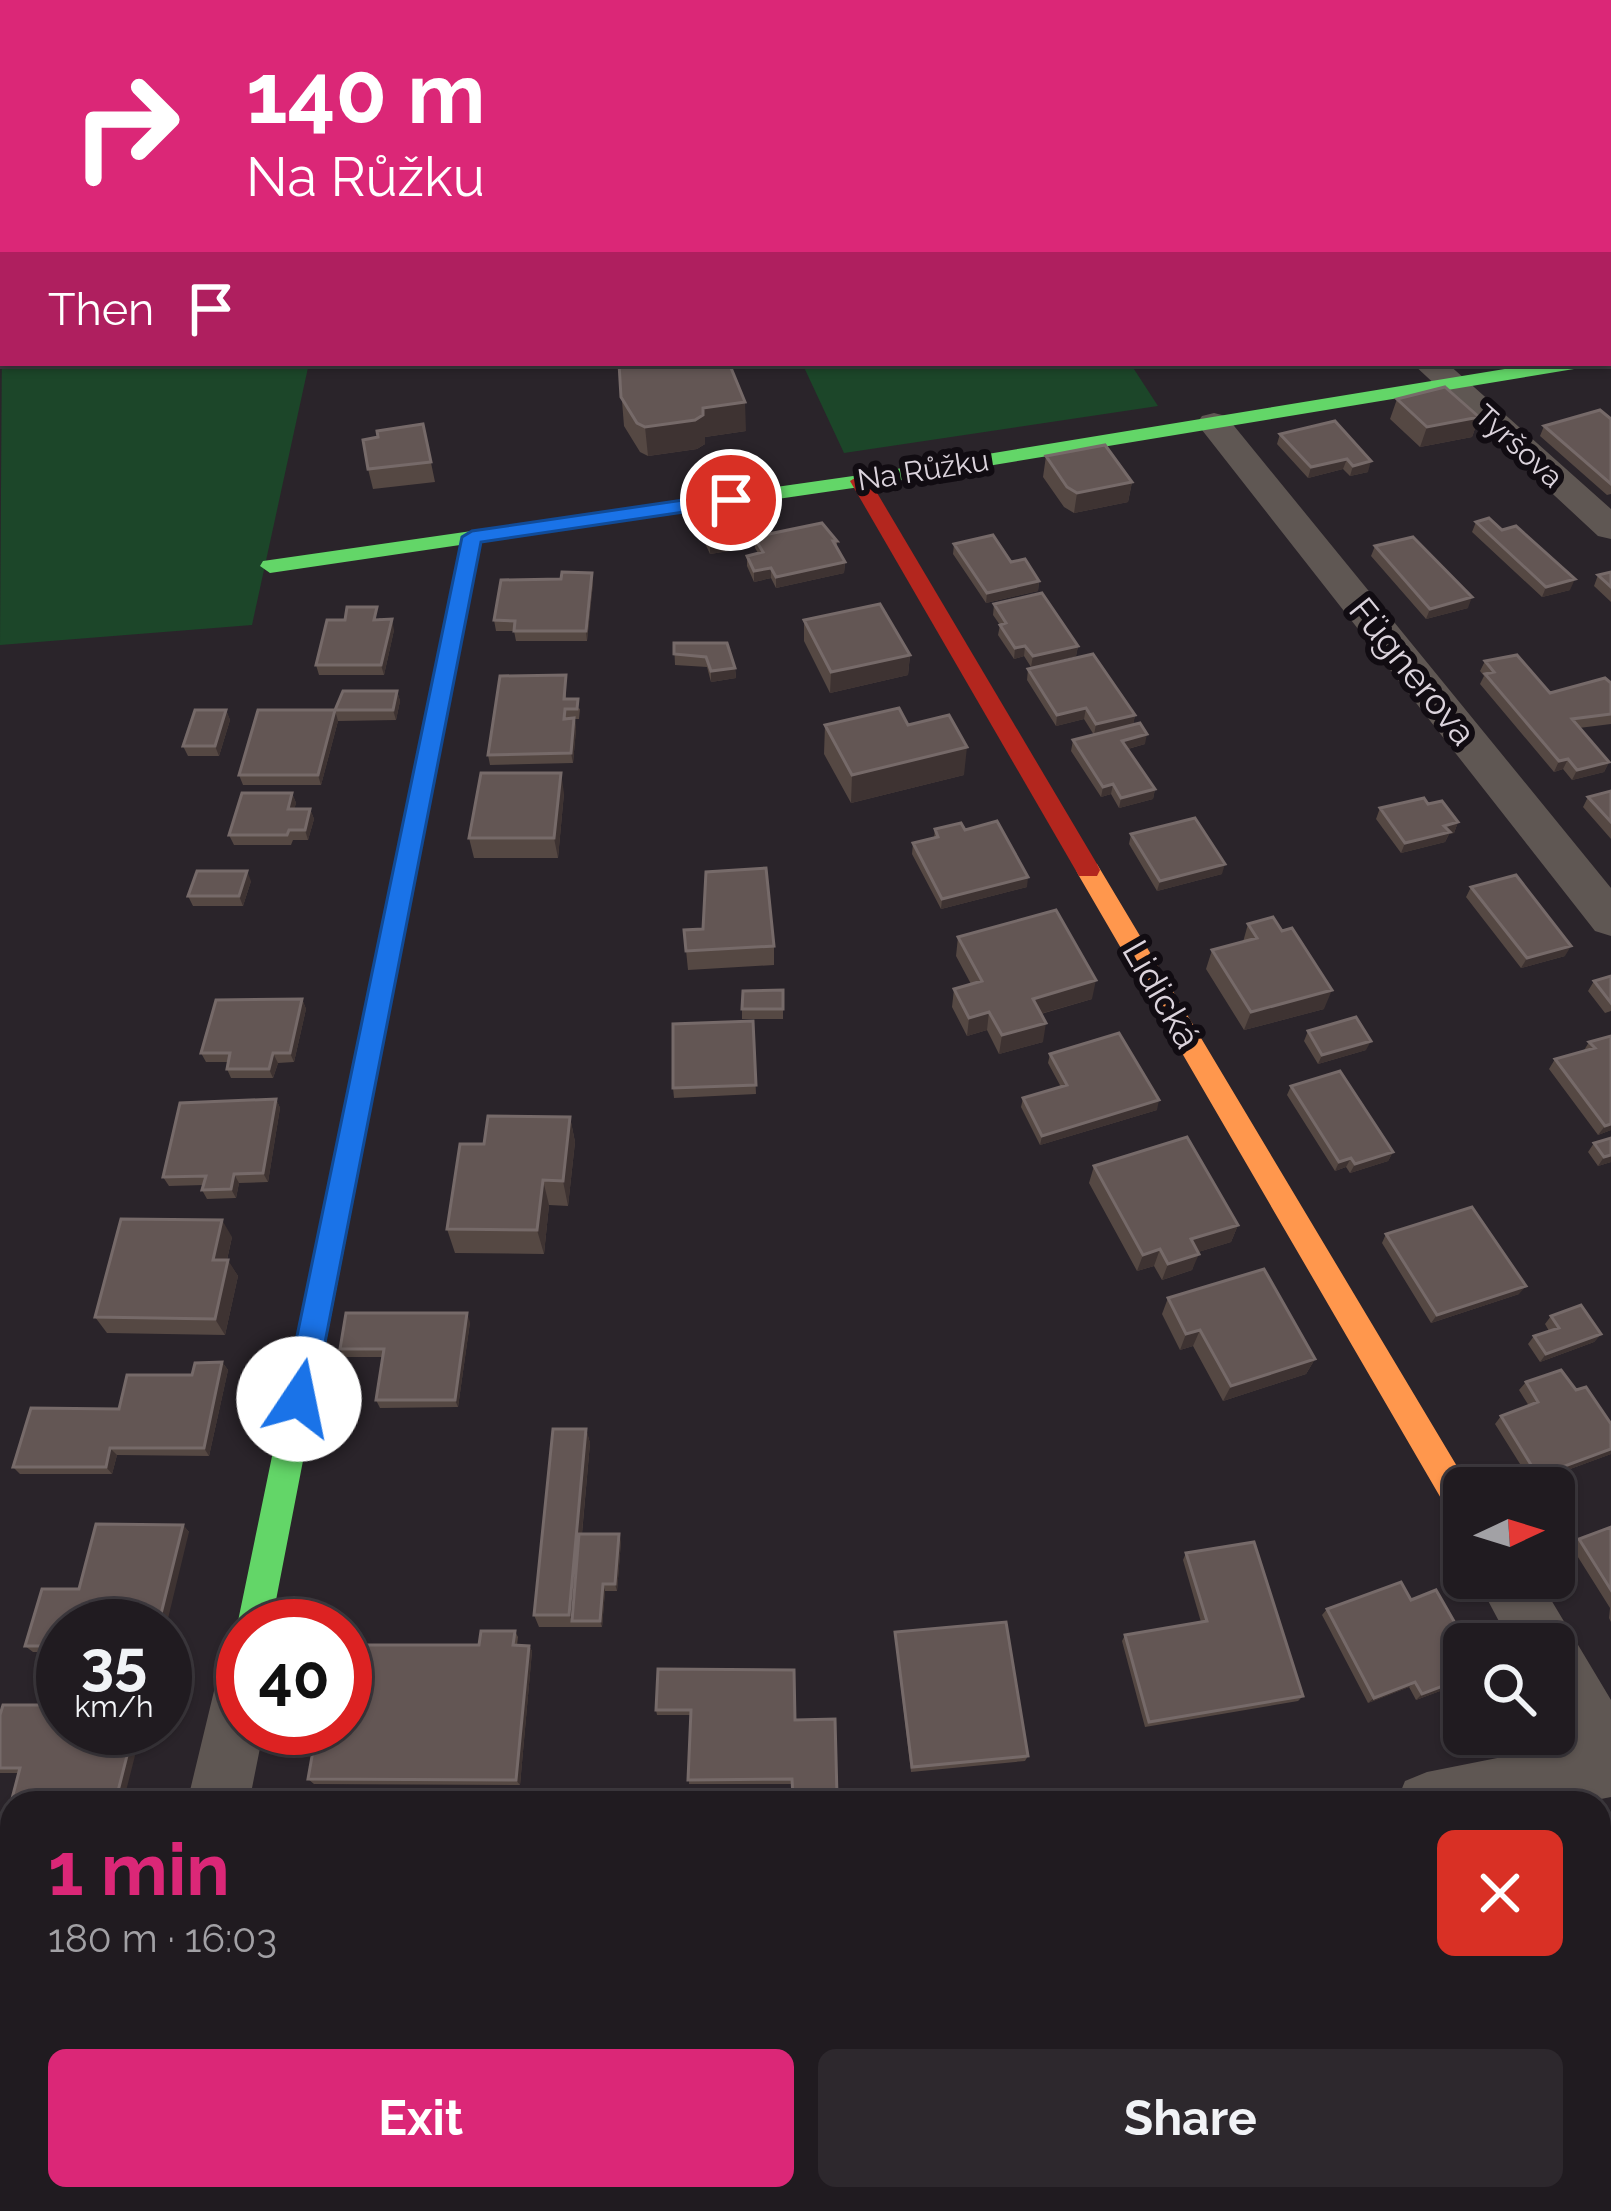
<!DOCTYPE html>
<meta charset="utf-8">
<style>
body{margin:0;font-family:Raleway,sans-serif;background:#2d282d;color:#f1f3f6;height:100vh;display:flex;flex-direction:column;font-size:45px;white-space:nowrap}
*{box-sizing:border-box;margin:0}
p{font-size:39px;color:#a2a1a5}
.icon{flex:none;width:66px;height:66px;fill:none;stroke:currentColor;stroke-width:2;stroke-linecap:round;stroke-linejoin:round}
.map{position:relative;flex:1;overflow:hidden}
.details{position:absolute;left:0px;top:1791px;width:1611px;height:420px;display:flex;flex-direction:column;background:#201b20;border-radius:36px 36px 0 0;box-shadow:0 3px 9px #0004,0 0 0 3px #3d393e}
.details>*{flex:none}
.hud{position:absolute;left:0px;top:0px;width:1611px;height:366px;box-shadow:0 3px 9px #0004,0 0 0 3px #3d393e;background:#db2777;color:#fff;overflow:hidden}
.needle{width:78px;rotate:86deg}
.buttons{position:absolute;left:1443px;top:1467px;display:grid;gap:24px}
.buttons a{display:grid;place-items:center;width:132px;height:132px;border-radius:18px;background:#201b20;box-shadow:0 3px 9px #0004,0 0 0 3px #3d393e;font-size:60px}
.speed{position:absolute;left:36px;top:1599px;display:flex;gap:24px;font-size:60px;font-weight:700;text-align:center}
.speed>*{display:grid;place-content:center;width:156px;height:156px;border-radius:50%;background:#201b20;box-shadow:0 3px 9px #0004,0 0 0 3px #3d393e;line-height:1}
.speed small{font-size:30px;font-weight:400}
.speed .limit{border:18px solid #d22;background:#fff;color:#111}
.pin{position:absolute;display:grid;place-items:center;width:102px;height:102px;color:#fff;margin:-51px;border:6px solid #fff;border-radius:50%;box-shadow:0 3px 12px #0007}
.me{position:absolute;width:132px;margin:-66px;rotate:11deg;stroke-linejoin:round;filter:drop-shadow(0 0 9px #0008)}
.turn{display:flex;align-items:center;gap:42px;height:252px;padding:0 48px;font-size:54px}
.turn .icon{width:156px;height:156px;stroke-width:2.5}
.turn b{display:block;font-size:84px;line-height:102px}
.then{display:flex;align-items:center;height:114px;padding:0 48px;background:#0003;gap:24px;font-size:45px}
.round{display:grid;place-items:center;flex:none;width:126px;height:126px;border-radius:18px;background:#2d282d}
.overview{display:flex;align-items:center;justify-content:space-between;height:204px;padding:0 48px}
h1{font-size:72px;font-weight:700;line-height:90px;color:#db2777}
.action{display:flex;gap:24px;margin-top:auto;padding:24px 48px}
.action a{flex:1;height:138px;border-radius:18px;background:#db2777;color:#fff;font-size:48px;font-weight:700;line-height:138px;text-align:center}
.action a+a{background:#2d282d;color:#f1f3f6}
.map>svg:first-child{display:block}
.green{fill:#1c4629}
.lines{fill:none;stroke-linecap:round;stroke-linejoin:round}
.street{fill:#5f5753;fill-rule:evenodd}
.fast{fill:#63d668;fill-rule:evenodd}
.slow{fill:#ff974d;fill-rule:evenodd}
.jam{fill:#b3261e;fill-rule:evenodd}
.wall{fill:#554843}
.shaded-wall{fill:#3e3332}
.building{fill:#635654;stroke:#766a69;stroke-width:3}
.route{fill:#1a73e8;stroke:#114b97;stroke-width:3}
.labels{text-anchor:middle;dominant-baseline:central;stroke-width:12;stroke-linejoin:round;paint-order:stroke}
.far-street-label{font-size:30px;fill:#dbd3dc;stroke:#110c12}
.street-label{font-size:36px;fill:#dbd3dc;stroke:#110c12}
</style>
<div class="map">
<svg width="1611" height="2211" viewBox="0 0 1611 2211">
<rect width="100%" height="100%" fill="#2a242a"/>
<!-- green -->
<path class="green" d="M3,186V363H309L252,625L0,645Z
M802,363H1130L1158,406L844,453Z"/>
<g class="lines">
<!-- street -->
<path class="street" d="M815,0H844L846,3H818Z
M1099,0H1133L1097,3Z
M1542,0H1572L1574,3H1545Z
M1608,17L1611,18V35L1608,34Z
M1611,346V366L1597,364L1608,363Z
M1412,363H1447L1611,509V539L1598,536Z
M1214,413L1226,416L1611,888V936L1595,931L1202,430L1197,423L1202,416Z
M1476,1578H1538L1611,1700V1797L1581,1803H1396L1405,1781L1427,1772L1568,1744L1554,1719V1644H1511Z
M243,1649V1728H264L249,1803H187L222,1658Z
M104,2199H174L172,2211H102Z"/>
<!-- fast -->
<path class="fast" d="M1608,245L1611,246V257L1608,256Z
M1541,363H1583L1574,369L860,487L481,542L271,1626H243L242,1638L237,1626L460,545L270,573L260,566L263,561L860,475Z"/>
<!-- slow -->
<path class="slow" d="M1078,0H1095L1097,3H1080Z
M1088,861L1097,864L1470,1488H1464V1523L1453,1519L1079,876L1076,870L1079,864Z"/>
<!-- jam -->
<path class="jam" d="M860,475L870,481L1097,864L1100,870L1097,876H1079L850,481Z"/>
</g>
<!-- wall -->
<path class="wall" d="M946,0H1046L1051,3H1002L998,0L997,3H950Z
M1593,0H1611V8L1608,7V3H1599Z
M619,363L746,431L705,437V444L697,449L648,456L640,452L624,426Z
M1397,399L1479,417L1472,437L1420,447L1390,419Z
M1611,419V494L1607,495L1540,436L1544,426Z
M1335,421L1368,472L1350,476L1343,469L1308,478L1277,444L1280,434Z
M423,424L435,482L373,489L368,469L378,437Z
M1046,456L1132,482L1128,502L1074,513L1064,507L1043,477Z
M694,512L735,550L710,554L695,522Z
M1476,522L1570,590L1542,597L1472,532Z
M754,537L837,541V548L845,562L844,573L776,588L771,578L754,582L747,566V556L758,553L755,548Z
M954,544L1039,581L1038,591L986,603L953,554Z
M1375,546L1468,608L1426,619L1371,556Z
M1611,572V602L1594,586L1598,575Z
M561,579L593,583L587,641H516L514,631H496L494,620Z
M994,604L1078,646L1076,656L1031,667L1024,656L1014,659L998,635L1000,625L993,615Z
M380,618L394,630L384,675H319L316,665Z
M804,620L910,655L908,675L830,693L804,641Z
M674,643L735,668L736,678L711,682L707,667L675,665Z
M1485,661L1550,693L1611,683V724L1579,728L1609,762L1604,772L1572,780L1563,769L1554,772L1480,684L1484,676L1480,671Z
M1028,669L1135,715L1133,725L1145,744L1128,749L1155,789L1153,799L1119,808L1111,794L1101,797L1071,751L1073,740L1094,735L1084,719L1056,726L1027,680Z
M566,675V699L580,709L579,719H575L576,729L573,763L490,765L488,755Z
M397,691L400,701L396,720L338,721L335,710Z
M226,710L230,720L219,756H188L183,746Z
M335,710L338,721L321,785H243L239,775Z
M825,725H908L964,775L851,803L824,754Z
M1611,791V839L1583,807L1588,797Z
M292,793L296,803L294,809H310L314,819L308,840H293L291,845H234L229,835Z
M564,793L558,858H474L469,838Z
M1428,804L1458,822L1454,833L1449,834L1445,842L1401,853L1376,819L1380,808Z
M935,829L965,830L1027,887L941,909L912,854L913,843L934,838Z
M1131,834L1222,874L1157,891L1129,844Z
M251,881L243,906H193L188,896Z
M1471,887L1565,956L1521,968L1466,897Z
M1248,924L1324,1009L1244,1030L1206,969L1212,950L1243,942Z
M684,930L774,946V965L688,970Z
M958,937L1092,999L1041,1014L1043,1042L999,1054L987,1030L967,1036L952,1007L954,989L971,984L956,956Z
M1611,976V1011L1605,1013L1588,991L1594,981Z
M783,990V1019H742V1009Z
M302,999L306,1009L294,1062L278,1063L273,1078H231L227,1069L228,1062H206L201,1053Z
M753,1021L756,1094L674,1098L673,1088Z
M1308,1031L1366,1050L1318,1064L1304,1041Z
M1611,1036V1130L1598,1135L1549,1069L1555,1059L1583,1052L1589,1042Z
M1050,1054L1157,1110L1040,1145L1021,1107L1023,1098L1061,1087L1048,1063Z
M1291,1086L1393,1152L1388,1161L1350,1173L1346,1167L1335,1171L1287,1095Z
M276,1099L280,1108L268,1182L239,1183L236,1198L207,1199L202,1190L204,1185L169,1186L163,1177Z
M570,1117L575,1142L568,1206L549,1205L544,1254L455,1253L447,1229L484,1144Z
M1611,1138V1162L1598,1166L1588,1152L1594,1143Z
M1094,1166L1238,1225L1231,1242L1198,1252L1192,1270L1162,1280L1154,1266L1137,1271L1089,1183Z
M1386,1234L1519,1294L1431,1323L1382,1243Z
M232,1237L227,1260L238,1276L225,1335L107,1333L95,1317Z
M1168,1298L1315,1359L1306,1374L1223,1401L1193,1346L1180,1350L1162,1314Z
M1551,1316L1601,1334L1594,1342L1540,1362L1528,1344L1534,1336L1549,1331L1545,1324Z
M470,1322L458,1407L380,1408L376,1400L383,1357H344L340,1349Z
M222,1362L228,1370L209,1456L117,1455L112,1474H20L13,1467L119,1409Z
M1526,1382L1576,1390L1611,1424V1454L1532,1483L1495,1424L1501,1416L1529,1406L1519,1390Z
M586,1429L590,1443L582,1534L621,1541L617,1591H605L602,1627H539L534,1615Z
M183,1525L189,1532L63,1626V1652H33L25,1646L79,1589Z
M1611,1527V1622L1609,1618L1610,1608L1571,1546L1579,1539Z
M1186,1553L1303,1696L1298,1701L1145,1727L1122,1641L1125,1635L1201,1622L1183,1560Z
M1411,1600L1464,1682L1416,1700L1409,1687L1368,1703L1322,1615L1327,1609Z
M515,1631L518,1637L517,1645L529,1646L532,1651L520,1785L314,1784L308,1779L479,1645Z
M895,1632L1028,1756L1025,1761L911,1772L895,1638Z
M658,1669L795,1720L835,1719L837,1800L794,1802L792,1784H689L691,1715H657L656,1710Z
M63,1705L12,1803V1837L3,1833L19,1773H0V1715Z"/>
<!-- shaded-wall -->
<path class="shaded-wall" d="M728,0H743V3H700Z
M855,0H874V3H855Z
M979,0H998L997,3H976Z
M745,402L746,431L705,437V444L697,449L648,456L645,427L703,408Z
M1479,417L1472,437L1420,447L1427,427Z
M1347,459L1343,469L1308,478L1311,467Z
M1371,461L1368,472L1350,476L1353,466Z
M1132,482L1128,502L1074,513L1077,493Z
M734,539L735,550L710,554V544Z
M845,562L844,573L776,588V577Z
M771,568V578L754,582V571Z
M592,573L593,583L587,641L586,631Z
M1575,579L1570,590L1542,597L1546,587Z
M1039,581L1038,591L986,603L987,593Z
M1472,597L1468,608L1426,619L1430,609Z
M392,619L394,630L384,675L381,665Z
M1025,646L1024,656L1014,659L1015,648Z
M1078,646L1076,656L1031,667L1033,656Z
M910,655L908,675L830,693L831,672Z
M735,668L736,678L711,682V671Z
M397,691L400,701L396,720L393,710Z
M1086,708L1084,719L1056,726L1057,715Z
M226,710L230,720L219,756L215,746Z
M335,710L338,721L321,785L318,775Z
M1135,715L1133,725L1094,735L1096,724Z
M574,718L576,729L573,763L571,753Z
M1147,734L1145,744L1120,751L1122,741Z
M967,747L964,775L851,803L852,775Z
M1568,759L1563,769L1554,772L1559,761Z
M1609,762L1604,772L1572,780L1577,770Z
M561,773L564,793L558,858L554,838Z
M1113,784L1111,794L1101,797L1103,787Z
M1155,789L1153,799L1119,808L1121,798Z
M292,793L296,803L292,819L288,809Z
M310,809L314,819L308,840L305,830Z
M1458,822L1454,833L1449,834L1445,842L1401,853L1405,843L1444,826Z
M1225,864L1222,874L1157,891L1160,881Z
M247,871L251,881L243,906L239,896Z
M1028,877L1027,887L941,909L942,899Z
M1571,946L1565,956L1521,968L1527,958Z
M1096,980L1092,999L1029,1017L1033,999Z
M1332,990L1324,1009L1244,1030L1251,1012Z
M302,999L306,1009L294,1062L290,1053Z
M989,1012L987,1030L967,1036L969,1018Z
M1046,1023L1043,1042L999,1054L1002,1035Z
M1371,1041L1366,1050L1318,1064L1322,1055Z
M273,1053L278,1063L273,1078L269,1069Z
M276,1099L280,1108L268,1182L263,1173Z
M1159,1100L1157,1110L1040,1145L1042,1136Z
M570,1117L575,1142L568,1206L563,1181Z
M1611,1124V1130L1598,1135L1605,1126Z
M1393,1152L1388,1161L1350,1173L1355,1164Z
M1611,1155V1162L1598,1166L1604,1157Z
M1351,1158L1346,1167L1335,1171L1339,1162Z
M234,1174L239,1183L236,1198L231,1189Z
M543,1180L549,1205L544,1254L537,1230Z
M222,1220L232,1237L223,1277L213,1260Z
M1238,1225L1231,1242L1185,1256L1191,1239Z
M1160,1249L1154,1266L1137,1271L1143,1255Z
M1199,1254L1192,1270L1162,1280L1168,1264Z
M228,1260L238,1276L225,1335L215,1319Z
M1526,1286L1519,1294L1431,1323L1437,1315Z
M467,1313L470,1322L458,1407L455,1400Z
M1200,1330L1193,1346L1180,1350L1186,1334Z
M1601,1334L1594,1342L1540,1362L1546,1354Z
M1315,1359L1306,1374L1223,1401L1231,1386Z
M222,1362L228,1370L209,1456L204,1448Z
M586,1429L590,1443L574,1621H572L569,1615Z
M110,1448L117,1455L112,1474L106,1467Z
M1611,1449V1454L1532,1483L1538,1476Z
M183,1525L189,1532L165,1631V1626H158Z
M619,1534L621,1541L617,1591L615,1584Z
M603,1584L605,1591L602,1627L600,1621Z
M529,1646L532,1651L520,1785L516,1780Z
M1464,1678V1682L1416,1700L1422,1694Z
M1415,1682L1409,1687L1368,1703L1374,1698Z
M134,1728H142L123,1803H115Z
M482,2199H490L489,2211H481Z"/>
<!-- building -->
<path class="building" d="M599,0H728L699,3H600Z
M960,0H979L976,1L980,3H965Z
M1013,0H1046L1051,3H1017Z
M1134,0H1173L1180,3H1141Z
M1340,0H1358L1362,2L1334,3Z
M1425,0H1449L1443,3H1432Z
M1497,0H1542L1549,3H1498L1494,1Z
M1611,39V55L1608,54V40Z
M1608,287L1611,289V322L1608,323Z
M619,363H729L745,402L703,408V415L695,420L645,427L637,423L621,397Z
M1445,387L1479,417L1427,427L1397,399Z
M1600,410L1611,419V484L1544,426Z
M1335,421L1371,461L1353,466L1347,459L1311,467L1280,434Z
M423,424L431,462L368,469L363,440L378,437L377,431Z
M1105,445L1132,482L1077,493L1067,487L1046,456Z
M718,507L734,539L710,544L694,512Z
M1489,518L1502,530L1516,526L1575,579L1546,587L1476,522Z
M822,523L837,541H833L845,562L776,577L771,568L754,571L747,556L763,552L754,537Z
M993,535L1011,562L1025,559L1039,581L987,593L954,544Z
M1413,537L1472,597L1430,609L1375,546Z
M562,572L592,573L586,631H514L515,621L494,620L501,580L561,579Z
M1611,572V587L1598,575Z
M1042,593L1078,646L1033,656L1025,646L1015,648L1000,625L1006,623L994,604Z
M880,604L910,655L831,672L804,620Z
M347,607H377L374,620L392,619L381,665H316L327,620H345Z
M674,643H727L735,668L711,671L706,657L674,654Z
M1093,654L1135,715L1096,724L1086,708L1057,715L1028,669Z
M1517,655L1550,693L1605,678L1611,683V714L1572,719L1609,762L1577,770L1568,759L1559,761L1485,674L1494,672L1485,661Z
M566,675L564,699H578L577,709H565L564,719L574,718L571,753L488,755L500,676Z
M343,691H397L393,710H335Z
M899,708L908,725L949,715L967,747L852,775L825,725Z
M195,710H226L215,746H183Z
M258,710H335L318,775H239Z
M1140,723L1147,734L1122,741L1155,789L1121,798L1113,784L1103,787L1073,740Z
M481,773H561L554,838H469Z
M1611,791V822L1588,797Z
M242,793H292L288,809H310L305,830H289L287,835H229Z
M1424,798L1428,804L1442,801L1458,822L1444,826L1450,832L1405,843L1380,808Z
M1195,818L1225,864L1160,881L1131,834Z
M997,821L1028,877L942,899L913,843L938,837L935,829L961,823L965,830Z
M766,868L774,946L686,951L684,930L703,929L706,872Z
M197,871H247L239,896H188Z
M1516,875L1571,946L1527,958L1471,887Z
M1056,910L1096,980L1033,999L1046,1023L1002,1035L989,1012L969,1018L954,989L982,981L958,937Z
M1273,917L1282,931L1292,928L1332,990L1251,1012L1212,950L1257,938L1248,924Z
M1611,976V1003L1594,981Z
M783,990V1009H742L743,991Z
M302,999L290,1053H273L269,1069H227L230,1053H201L216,1000Z
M1356,1017L1371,1041L1322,1055L1308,1031Z
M753,1021L756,1085L673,1088V1024Z
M1119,1033L1159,1100L1042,1136L1023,1098L1067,1085L1050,1054Z
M1611,1036V1124L1605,1126L1555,1059L1595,1048L1589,1042Z
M1340,1071L1393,1152L1355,1164L1351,1158L1339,1162L1291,1086Z
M276,1099L263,1173L234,1174L231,1189L202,1190L206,1176L163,1177L180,1103Z
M488,1116L570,1117L563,1181L543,1180L537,1230L447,1229L460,1144H484Z
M1187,1137L1238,1225L1191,1239L1199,1254L1168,1264L1160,1249L1143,1255L1094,1166Z
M1611,1138V1155L1604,1157L1594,1143Z
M1472,1207L1526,1286L1437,1315L1386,1234Z
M121,1219L222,1220L213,1260H228L215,1319L95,1317Z
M1264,1269L1315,1359L1231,1386L1200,1330L1186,1334L1168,1298Z
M1581,1305L1601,1334L1546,1354L1534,1336L1559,1328L1551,1316Z
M346,1313H467L455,1400H376L384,1349H340Z
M222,1362L204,1448H110L106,1467H13L31,1408L119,1409L127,1375H192L195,1363Z
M1561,1370L1576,1390L1586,1387L1611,1424V1449L1538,1476L1501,1416L1538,1402L1526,1382Z
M553,1429H586L569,1615H534Z
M96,1524L183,1525L158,1626H63V1646H25L42,1589H79Z
M1611,1527V1590L1579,1539Z
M579,1534H619L615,1584H603L600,1621H572Z
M1254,1542L1303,1696L1149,1722L1125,1635L1207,1621L1186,1553Z
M1401,1582L1411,1600L1436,1590L1467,1644H1464V1678L1422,1694L1415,1682L1374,1698L1327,1609Z
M1006,1622L1028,1756L912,1767L895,1632Z
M481,1631H515L513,1645L529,1646L516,1780L308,1779L317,1728H345V1645H479Z
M658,1669L794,1670L795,1720L835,1719L837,1796L793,1797L792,1779L688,1780L691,1710H656Z
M3,1705H63V1728H134L115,1803H12V1833H3L20,1768H0V1715Z
M1599,1903L1611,1928V2000L1599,2004Z
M0,1925H12V2057H0Z
M379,2199H482L481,2211H378Z"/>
<!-- route -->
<path class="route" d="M731,493L738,495V504L481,542L314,1399L310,1409L299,1413L288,1409L284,1399L462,537L472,531Z"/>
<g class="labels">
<!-- far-street labels -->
<g class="far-street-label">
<text transform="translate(1519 446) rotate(42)">Tyršova</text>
<text transform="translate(923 470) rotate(-9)">Na Růžku</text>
</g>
<!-- street labels -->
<g class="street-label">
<text transform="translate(1413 671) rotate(51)">Fügnerova</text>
<text transform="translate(1162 994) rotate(60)">Lidická</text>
</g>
</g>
</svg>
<div class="buttons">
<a><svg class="needle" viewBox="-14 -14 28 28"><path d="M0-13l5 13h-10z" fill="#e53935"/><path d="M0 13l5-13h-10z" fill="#a2a1a5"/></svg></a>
<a><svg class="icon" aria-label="search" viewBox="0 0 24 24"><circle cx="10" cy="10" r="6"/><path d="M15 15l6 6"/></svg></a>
</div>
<div class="speed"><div>35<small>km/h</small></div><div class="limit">40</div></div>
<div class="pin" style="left:731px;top:500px;background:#d93025"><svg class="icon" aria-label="arrive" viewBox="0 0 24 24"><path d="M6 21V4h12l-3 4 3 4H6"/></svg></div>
<svg class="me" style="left:299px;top:1399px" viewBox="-20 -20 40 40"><circle r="19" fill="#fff"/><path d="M0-13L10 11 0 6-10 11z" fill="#1a73e8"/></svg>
<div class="hud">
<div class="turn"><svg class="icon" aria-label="right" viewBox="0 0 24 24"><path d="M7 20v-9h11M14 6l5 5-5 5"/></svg><div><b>140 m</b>Na Růžku</div></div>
<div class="then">Then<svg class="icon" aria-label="arrive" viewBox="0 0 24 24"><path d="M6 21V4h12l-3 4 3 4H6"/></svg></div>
</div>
<section class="details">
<div class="overview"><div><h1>1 min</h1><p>180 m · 16:03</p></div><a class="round" style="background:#d93025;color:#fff"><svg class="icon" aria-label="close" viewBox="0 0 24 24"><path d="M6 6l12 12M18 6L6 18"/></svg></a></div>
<div class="action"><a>Exit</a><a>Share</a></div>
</section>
</div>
